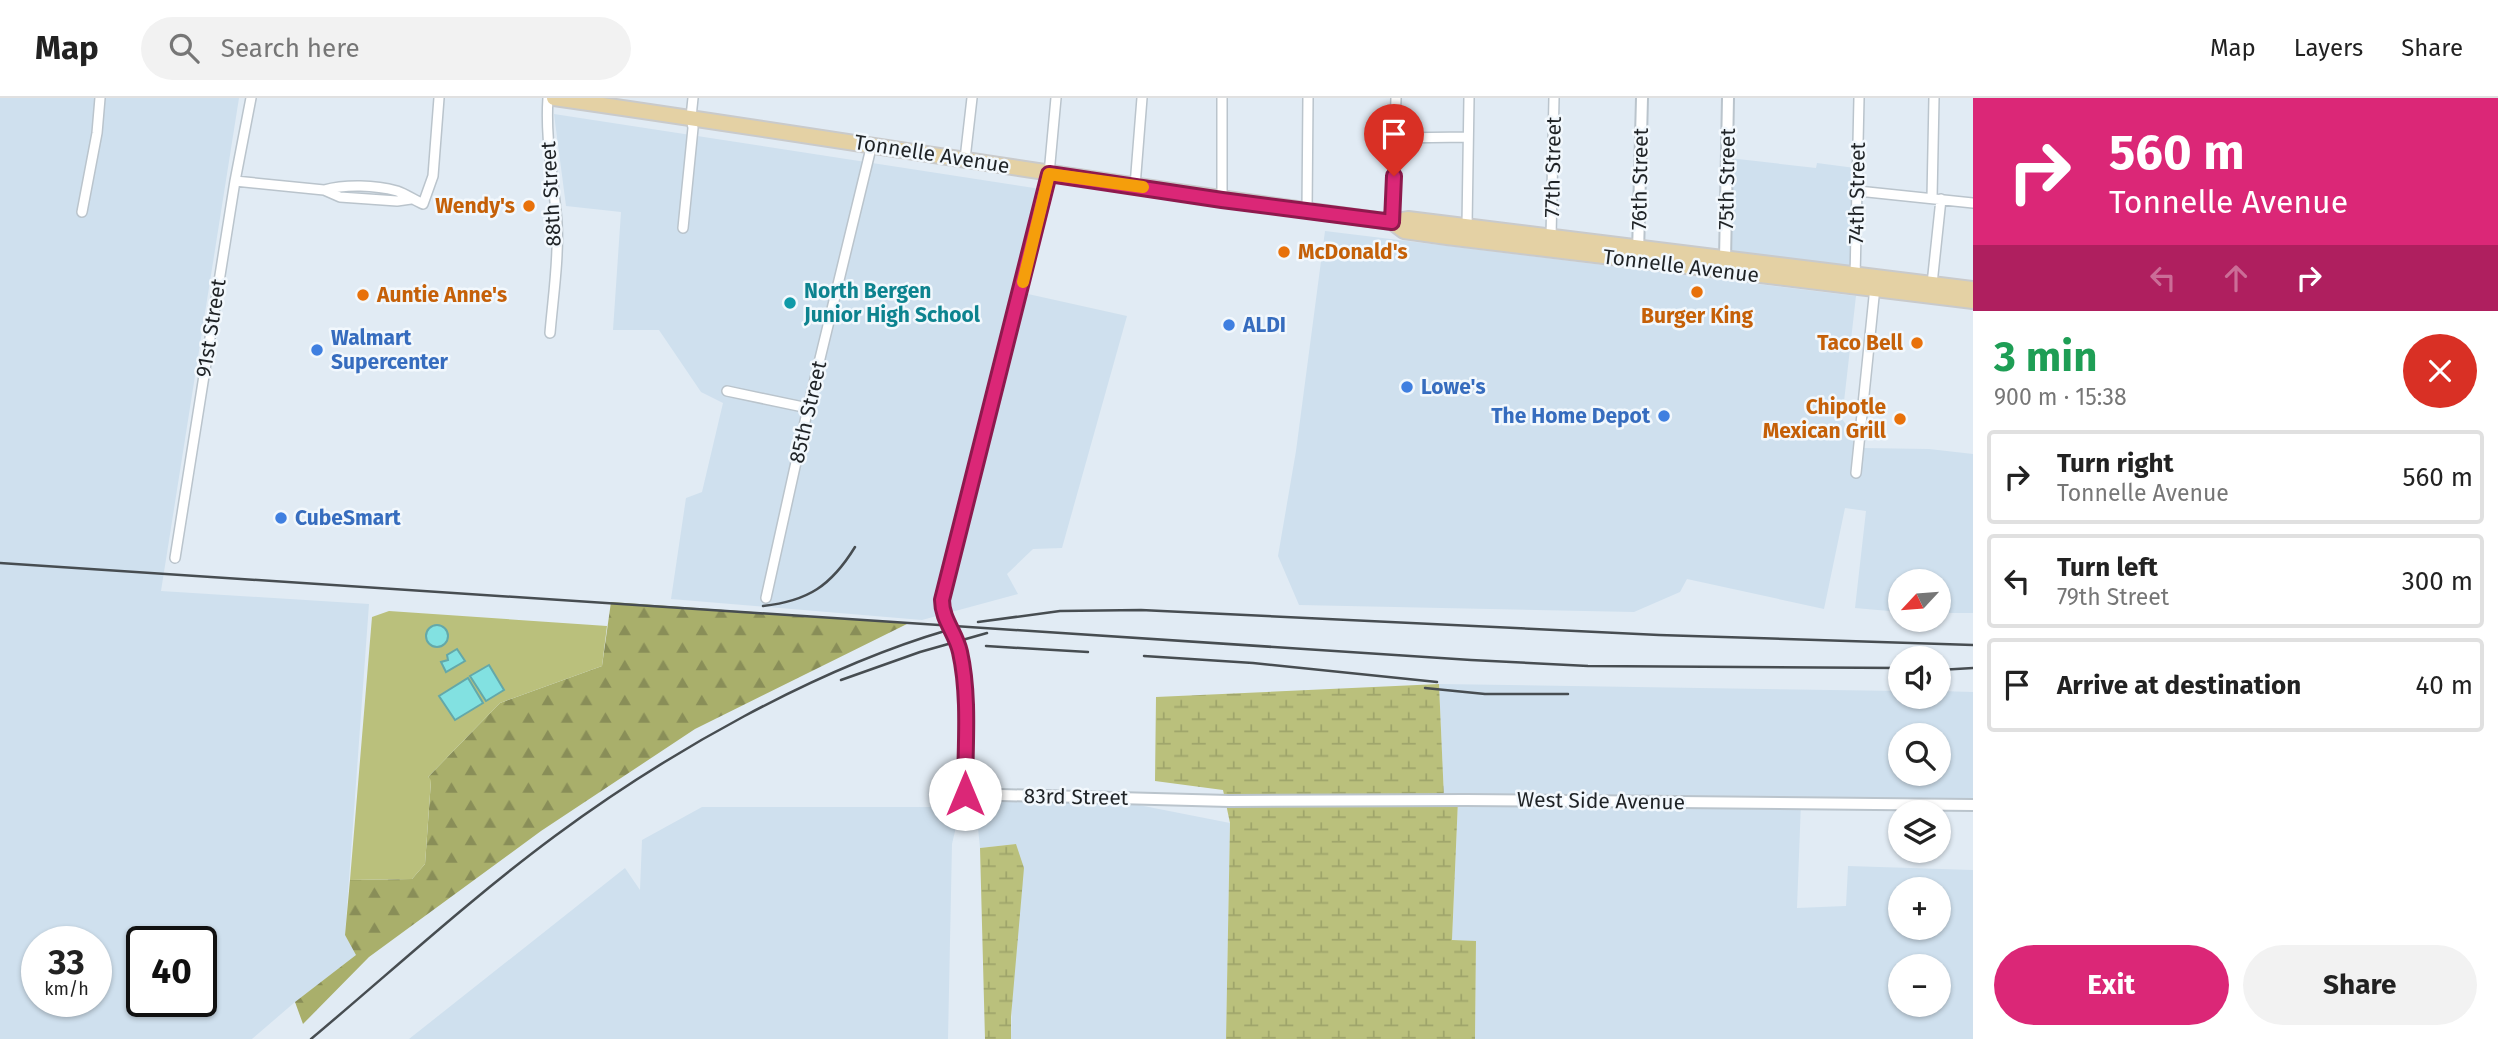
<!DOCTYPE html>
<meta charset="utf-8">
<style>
body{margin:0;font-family:"Fira Sans",sans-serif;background:#f2f2f2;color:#222;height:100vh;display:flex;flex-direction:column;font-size:26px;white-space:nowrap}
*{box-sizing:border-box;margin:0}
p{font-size:23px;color:#767676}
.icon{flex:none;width:38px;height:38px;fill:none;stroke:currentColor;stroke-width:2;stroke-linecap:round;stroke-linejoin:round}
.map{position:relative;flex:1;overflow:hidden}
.details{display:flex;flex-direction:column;background:#fff;width:525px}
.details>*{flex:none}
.hud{background:#db2777;color:#fff;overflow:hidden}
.needle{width:46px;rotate:244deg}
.tools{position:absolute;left:1888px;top:471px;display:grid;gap:14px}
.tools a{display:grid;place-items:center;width:63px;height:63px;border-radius:50%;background:#fff;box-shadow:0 2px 5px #0004;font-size:35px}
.speed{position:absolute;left:21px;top:828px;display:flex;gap:14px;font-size:35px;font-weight:700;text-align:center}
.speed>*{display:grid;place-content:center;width:91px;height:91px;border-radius:50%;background:#fff;box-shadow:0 2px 5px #0004;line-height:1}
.speed small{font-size:18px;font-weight:400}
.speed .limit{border:4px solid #111;border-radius:10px;background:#fff;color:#111}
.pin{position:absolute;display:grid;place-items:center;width:60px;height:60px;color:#fff;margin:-72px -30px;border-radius:50% 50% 50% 0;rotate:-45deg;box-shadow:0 0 7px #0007}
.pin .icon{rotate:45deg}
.me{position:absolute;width:77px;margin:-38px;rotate:0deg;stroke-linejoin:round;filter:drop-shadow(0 0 5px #0008)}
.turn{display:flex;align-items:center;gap:24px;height:147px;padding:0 21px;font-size:32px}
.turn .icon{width:91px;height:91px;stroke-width:2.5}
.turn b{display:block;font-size:49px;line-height:60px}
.lanes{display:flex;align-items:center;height:66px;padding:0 21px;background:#0003;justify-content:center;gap:35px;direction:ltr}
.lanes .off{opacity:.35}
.round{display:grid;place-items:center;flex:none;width:74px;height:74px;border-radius:37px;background:#f2f2f2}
.headline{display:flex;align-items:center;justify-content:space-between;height:119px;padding:0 21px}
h1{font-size:42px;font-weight:700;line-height:52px;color:#1e9e55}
.action{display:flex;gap:14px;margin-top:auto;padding:14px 21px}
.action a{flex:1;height:80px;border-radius:42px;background:#db2777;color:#fff;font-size:28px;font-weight:700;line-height:80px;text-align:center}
.action a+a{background:#f2f2f2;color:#222}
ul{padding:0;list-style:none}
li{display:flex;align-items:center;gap:21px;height:94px;margin:0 14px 10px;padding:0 7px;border:4px solid #e0e0e0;border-radius:7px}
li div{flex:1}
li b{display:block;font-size:26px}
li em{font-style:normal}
header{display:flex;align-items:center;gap:42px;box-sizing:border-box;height:98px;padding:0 35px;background:#fff;border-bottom:2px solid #e0e0e0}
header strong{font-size:33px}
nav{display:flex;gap:38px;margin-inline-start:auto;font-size:24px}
.search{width:490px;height:63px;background:#f2f2f2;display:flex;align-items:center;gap:18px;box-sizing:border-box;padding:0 24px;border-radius:38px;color:#767676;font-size:26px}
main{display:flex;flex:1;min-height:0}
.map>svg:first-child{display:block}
.built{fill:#cfe0ee;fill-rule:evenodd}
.forest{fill:url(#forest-firs)}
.wetland{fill:url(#wetland-marsh)}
.garden{fill:#bac07c}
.water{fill:#82e1e1;stroke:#64a8a9;stroke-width:2}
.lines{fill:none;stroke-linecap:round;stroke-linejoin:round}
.minor-casing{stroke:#bac4cc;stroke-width:12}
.tertiary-casing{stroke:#bac4cc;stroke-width:14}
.primary-casing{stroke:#c9cacb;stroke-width:18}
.minor{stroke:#fff;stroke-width:9}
.tertiary{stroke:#fff;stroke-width:10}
.primary{stroke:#e4d1a4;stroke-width:14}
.rail{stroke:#474d51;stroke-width:2.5}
.route-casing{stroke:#8e194d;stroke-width:18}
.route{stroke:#db2777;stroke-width:12}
.slow{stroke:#f59e0b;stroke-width:12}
.food-dot{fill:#e8710a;stroke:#f2f8fd;stroke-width:2.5}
.culture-dot{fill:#0f9aa8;stroke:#f2f8fd;stroke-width:2.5}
.shop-dot{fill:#3f7fe0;stroke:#f2f8fd;stroke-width:2.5}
.labels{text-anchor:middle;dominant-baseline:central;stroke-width:5;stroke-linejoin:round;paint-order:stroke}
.street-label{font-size:21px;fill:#1f2326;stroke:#f2f8fd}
.food-label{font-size:21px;font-weight:bold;fill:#c56008;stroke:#f2f8fd;text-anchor:end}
.culture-label{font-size:21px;font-weight:bold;fill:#0d838f;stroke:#f2f8fd;text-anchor:start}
.shop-label{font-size:21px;font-weight:bold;fill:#366cbe;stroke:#f2f8fd;text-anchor:start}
</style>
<header>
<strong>Map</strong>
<div class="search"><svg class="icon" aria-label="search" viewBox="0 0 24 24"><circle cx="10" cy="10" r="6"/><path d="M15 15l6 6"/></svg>Search here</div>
<nav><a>Map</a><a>Layers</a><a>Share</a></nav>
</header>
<main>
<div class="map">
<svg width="1973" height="941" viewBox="0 0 1973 941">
<defs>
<pattern id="forest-firs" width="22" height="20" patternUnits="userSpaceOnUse" patternTransform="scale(1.75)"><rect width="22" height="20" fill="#a9af6b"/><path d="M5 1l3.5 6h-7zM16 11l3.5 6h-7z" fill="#898e58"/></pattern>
<pattern id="wetland-marsh" width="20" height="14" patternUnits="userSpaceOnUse" patternTransform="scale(1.75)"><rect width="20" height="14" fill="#bac07c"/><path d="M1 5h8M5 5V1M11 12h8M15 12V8" fill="none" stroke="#9fa56b"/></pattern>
</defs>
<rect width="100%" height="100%" fill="#e1ebf4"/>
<!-- built -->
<path class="built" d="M0,0H239L161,493L369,506L345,837L357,857L295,904L252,941H0ZM37,844H96V903H37ZM142,844H201V903H142Z
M554,16L1041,91L1019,194L1127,218L1062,450L1033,451L1007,476L1018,496L922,522L671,501L686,400L702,394L723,305L701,294L659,232H613L621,114L566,108Z
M1729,60L1816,70L1817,65L1855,70L1853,173L1728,159Z
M1325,133L1856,198L1842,321L1863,350L1929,351L1973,356V515H1939V483H1900V514L1855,510L1866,413L1845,410L1824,511L1687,481L1680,494L1634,514L1299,507L1278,458L1296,353Z
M1439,586L1900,593V598H1939V593L1973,594V702L1801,704L1797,810L1846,808L1848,768L1973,772V941H1475L1476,843H1452L1458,702L1444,701ZM1900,637H1939V676H1900ZM1900,791H1939V830H1900ZM1900,868H1939V906H1900Z
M975,699H1098L1230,725L1226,941H1011L1016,746L980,750Z
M702,709H953L952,728L956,729L952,746L948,941H409L625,770L640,792L642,742Z"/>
<!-- forest -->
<path class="forest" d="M611,504L909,525L695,631L541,733L369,859L303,926L295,904L356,857L345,837L350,782L412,781L425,766L431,683L428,679L500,605L602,568Z"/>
<!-- wetland -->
<path class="wetland" d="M1439,586L1444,700L1458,702L1452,842L1476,843L1475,941H1226L1230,725L1223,692L1155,683L1156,599Z
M1016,746L1024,770L1011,919V941H985L980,750Z"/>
<!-- garden -->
<path class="garden" d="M389,513L607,528L602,568L500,605L428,679L431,682L425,766L412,781L350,782L372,519Z"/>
<!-- water -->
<path class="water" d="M426 538a11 11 0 1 1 22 0a11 11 0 1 1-22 0Z
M457,551L465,563L446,574L441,564L448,562L447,557Z
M489,567L504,592L486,603L470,578Z
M468,580L483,605L455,622L439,598Z"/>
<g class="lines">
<defs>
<path id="minor" d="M548,0C545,42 554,83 557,125C559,161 553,199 550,235
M1395,40L1468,39
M965,61L972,0
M1049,76L1056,0
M235,83L324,92L340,99L397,103L411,101
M1135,88L1142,0
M324,92C346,86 375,87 397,93C406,96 414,102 423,106L433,78L439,0
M1858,93L1973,105
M1932,100L1934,0
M1222,102V0
M1307,113L1308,0
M82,114L97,35L100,0
M1392,124L1396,0
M1467,128L1469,0
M683,130L693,30L691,19L693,0
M1551,139L1554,0
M1855,180L1859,0
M1932,186L1941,101
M727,293L808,310
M1856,375L1875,189
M175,460L235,83L251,0
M766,500L808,310L872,46"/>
<path id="tertiary" d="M1049,76L942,502C942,522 956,535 960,554C969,599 964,650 965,696L1229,703L1466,702L1973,707
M1638,155L1642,0
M1725,162L1728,0"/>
<path id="primary" d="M554,0C834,40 1112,87 1392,124L1408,121L1973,191
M1392,124L1404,133L1447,139L1973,203"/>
</defs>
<!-- minor casing -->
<use href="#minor" class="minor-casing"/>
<!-- tertiary casing -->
<use href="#tertiary" class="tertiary-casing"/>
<!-- primary casing -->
<use href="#primary" class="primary-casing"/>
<!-- minor -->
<use href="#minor" class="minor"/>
<!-- tertiary -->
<use href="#tertiary" class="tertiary"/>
<!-- primary -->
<use href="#primary" class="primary"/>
<!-- rail -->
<path class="rail" d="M0,465L1471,562L1588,568L1900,570
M763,508C808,503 831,488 855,449
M978,524L1060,513L1141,512L1659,537L1973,547
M986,548L1088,554
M1144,558L1253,565L1437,584
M1939,572L1973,570
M841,582L920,554L987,535
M1425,590L1485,596H1568
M311,941C392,873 470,801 555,738C667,655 815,571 948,532"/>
</g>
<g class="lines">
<defs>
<path id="route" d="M965,696C965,650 970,599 960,554C956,535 942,522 942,502L1049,76L1222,102L1392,124L1394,78"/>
</defs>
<!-- route casing -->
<use href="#route" class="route-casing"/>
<!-- route -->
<use href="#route" class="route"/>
<!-- slow -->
<path class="slow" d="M1023,184L1049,76L1143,89"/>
</g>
<!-- markers -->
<g class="food-dot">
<circle cx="529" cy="108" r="7"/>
<circle cx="1284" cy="154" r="7"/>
<circle cx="1697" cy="194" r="7"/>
<circle cx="363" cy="197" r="7"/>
<circle cx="1917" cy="245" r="7"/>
<circle cx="1900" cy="321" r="7"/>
</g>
<circle class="culture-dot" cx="790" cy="205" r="7"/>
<g class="shop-dot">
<circle cx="1229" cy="227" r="7"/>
<circle cx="317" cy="252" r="7"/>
<circle cx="1407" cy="289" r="7"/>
<circle cx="1664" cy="318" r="7"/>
<circle cx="281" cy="420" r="7"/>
</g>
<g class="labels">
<!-- street labels -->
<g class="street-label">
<text transform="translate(932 56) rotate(9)">Tonnelle Avenue</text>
<text transform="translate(1553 69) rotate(-89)">77th Street</text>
<text transform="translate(1640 81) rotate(-89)">76th Street</text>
<text transform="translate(1727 81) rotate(-89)">75th Street</text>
<text transform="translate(1857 95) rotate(-89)">74th Street</text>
<text transform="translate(551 96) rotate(-93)">88th Street</text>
<text transform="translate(1681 168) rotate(7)">Tonnelle Avenue</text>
<text transform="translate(211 230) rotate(-81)">91st Street</text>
<text transform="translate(808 314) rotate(-77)">85th Street</text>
<text transform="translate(1076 699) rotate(1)">83rd Street</text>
<text transform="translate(1601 703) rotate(1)">West Side Avenue</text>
</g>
<!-- food labels -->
<g class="food-label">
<text x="515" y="108">Wendy's</text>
<text x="1298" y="154" text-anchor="start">McDonald's</text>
<text x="377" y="197" text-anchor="start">Auntie Anne's</text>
<text x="1697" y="218" text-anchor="middle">Burger King</text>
<text x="1903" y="245">Taco Bell</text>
<text x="1886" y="309">Chipotle<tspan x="1886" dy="24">Mexican Grill</tspan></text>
</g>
<!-- culture labels -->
<g class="culture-label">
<text x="804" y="193">North Bergen<tspan x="804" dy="24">Junior High School</tspan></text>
</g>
<!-- shop labels -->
<g class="shop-label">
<text x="1243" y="227">ALDI</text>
<text x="331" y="240">Walmart<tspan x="331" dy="24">Supercenter</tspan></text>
<text x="1421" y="289">Lowe's</text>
<text x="1650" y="318" text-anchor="end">The Home Depot</text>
<text x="295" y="420">CubeSmart</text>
</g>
</g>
</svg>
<div class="tools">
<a><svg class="needle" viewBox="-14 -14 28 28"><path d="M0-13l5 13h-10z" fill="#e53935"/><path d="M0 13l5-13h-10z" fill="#767676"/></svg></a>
<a><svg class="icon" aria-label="sound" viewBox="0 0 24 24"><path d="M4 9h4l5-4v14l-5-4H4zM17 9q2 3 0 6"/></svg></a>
<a><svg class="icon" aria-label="search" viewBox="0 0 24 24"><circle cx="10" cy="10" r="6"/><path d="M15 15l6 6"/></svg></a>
<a><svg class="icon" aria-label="layers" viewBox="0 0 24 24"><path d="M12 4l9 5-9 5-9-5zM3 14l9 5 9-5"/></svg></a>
<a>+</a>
<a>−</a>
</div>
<div class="speed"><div>33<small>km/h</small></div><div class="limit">40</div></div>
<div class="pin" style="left:1394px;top:78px;background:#d93025"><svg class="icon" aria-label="arrive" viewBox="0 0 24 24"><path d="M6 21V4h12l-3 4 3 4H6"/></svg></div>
<svg class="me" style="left:965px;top:696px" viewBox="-20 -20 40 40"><circle r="19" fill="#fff"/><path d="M0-13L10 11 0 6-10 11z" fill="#db2777"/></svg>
</div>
<section class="details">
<div class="hud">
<div class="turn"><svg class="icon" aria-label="right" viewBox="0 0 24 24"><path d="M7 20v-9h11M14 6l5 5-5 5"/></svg><div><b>560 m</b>Tonnelle Avenue</div></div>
<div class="lanes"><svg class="icon off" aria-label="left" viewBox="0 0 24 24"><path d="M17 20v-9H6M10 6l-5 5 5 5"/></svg><svg class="icon off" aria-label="ahead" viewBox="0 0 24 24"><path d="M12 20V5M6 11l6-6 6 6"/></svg><svg class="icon" aria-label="right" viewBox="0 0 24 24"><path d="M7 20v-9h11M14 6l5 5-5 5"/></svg></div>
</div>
<div class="headline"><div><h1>3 min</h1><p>900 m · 15:38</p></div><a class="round" style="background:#d93025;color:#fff"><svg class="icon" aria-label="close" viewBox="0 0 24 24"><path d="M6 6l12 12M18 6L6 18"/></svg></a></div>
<ul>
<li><svg class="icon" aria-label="right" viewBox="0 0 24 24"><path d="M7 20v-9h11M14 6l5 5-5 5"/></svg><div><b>Turn right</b><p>Tonnelle Avenue</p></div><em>560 m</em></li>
<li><svg class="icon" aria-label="left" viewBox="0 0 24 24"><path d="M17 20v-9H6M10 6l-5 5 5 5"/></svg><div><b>Turn left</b><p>79th Street</p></div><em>300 m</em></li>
<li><svg class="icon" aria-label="arrive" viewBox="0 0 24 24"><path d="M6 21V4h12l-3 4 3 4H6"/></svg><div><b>Arrive at destination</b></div><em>40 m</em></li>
</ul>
<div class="action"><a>Exit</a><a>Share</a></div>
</section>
</main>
